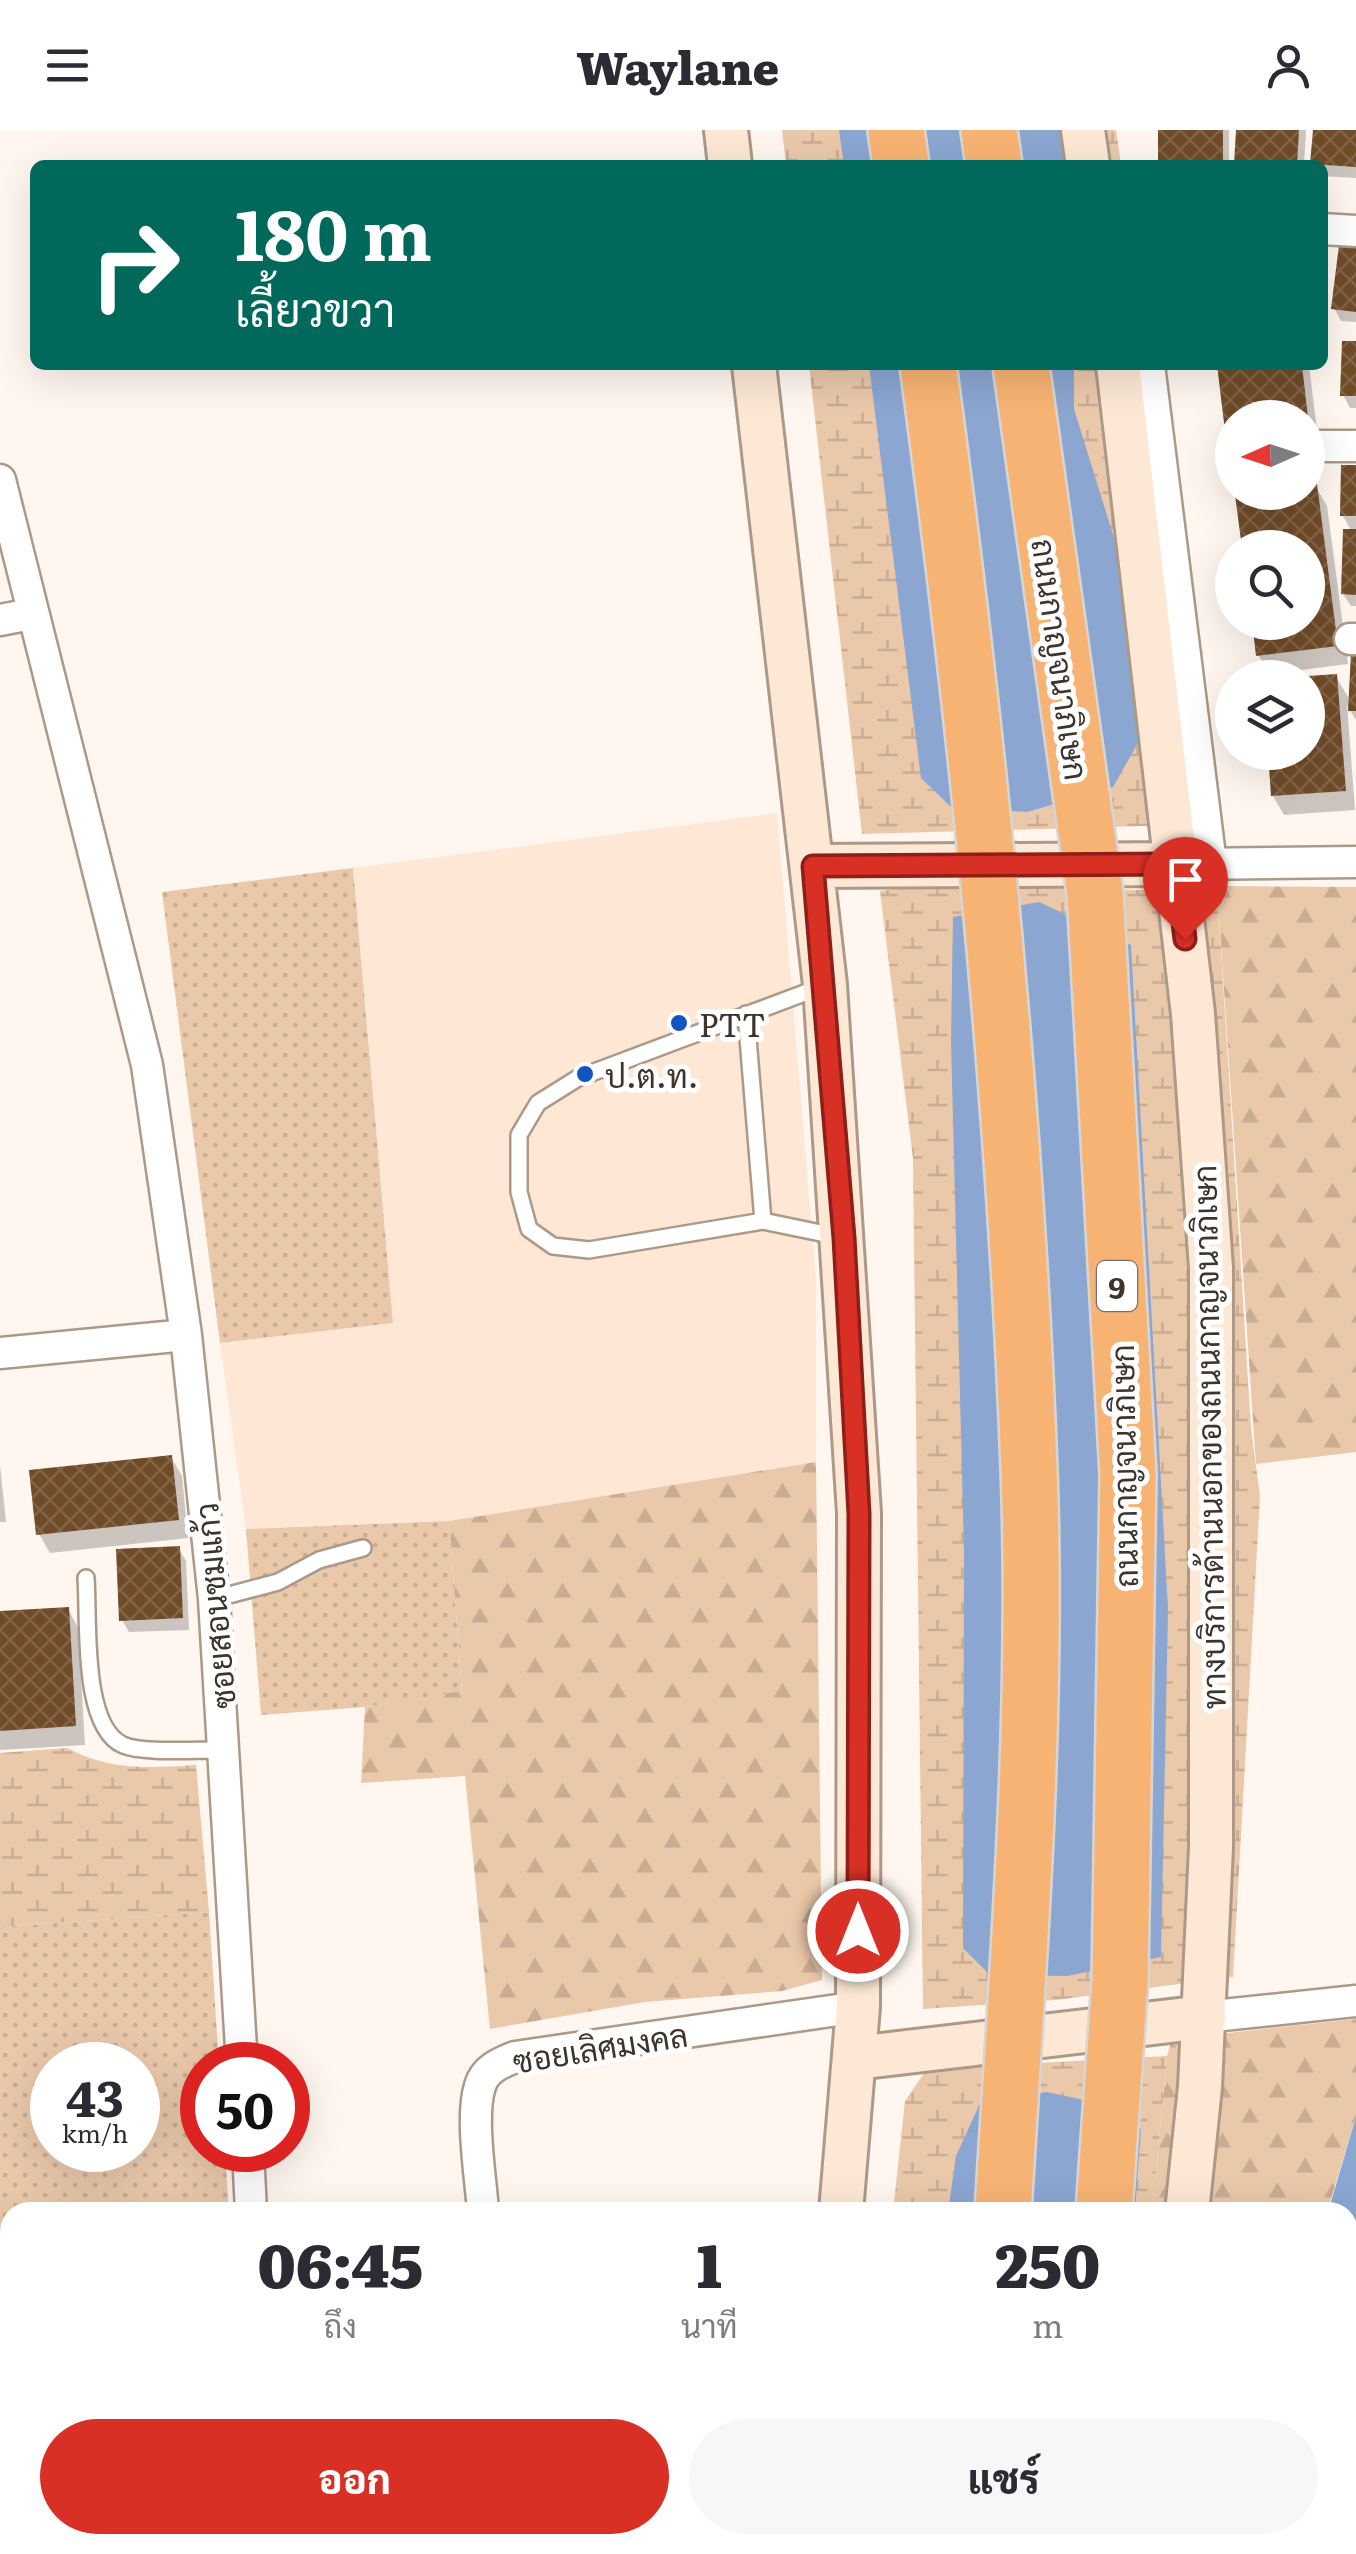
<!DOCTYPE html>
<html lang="th">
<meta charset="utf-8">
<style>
body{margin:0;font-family:Literata,Sarabun,serif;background:#f7f7f7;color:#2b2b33;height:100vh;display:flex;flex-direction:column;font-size:38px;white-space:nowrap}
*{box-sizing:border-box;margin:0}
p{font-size:32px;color:#7c7c81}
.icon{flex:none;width:55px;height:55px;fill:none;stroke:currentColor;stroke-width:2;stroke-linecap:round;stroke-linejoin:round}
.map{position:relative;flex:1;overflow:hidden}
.drawer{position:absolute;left:0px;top:2072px;width:1358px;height:352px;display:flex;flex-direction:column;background:#fff;border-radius:30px 30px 0 0;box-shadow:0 10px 40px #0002}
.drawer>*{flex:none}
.guide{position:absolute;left:30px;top:30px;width:1298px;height:210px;border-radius:15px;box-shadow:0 10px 40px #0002;background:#00695c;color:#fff;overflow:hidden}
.needle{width:65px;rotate:267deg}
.fabs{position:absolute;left:1215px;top:270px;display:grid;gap:20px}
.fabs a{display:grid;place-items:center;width:110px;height:110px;border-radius:50%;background:#fff;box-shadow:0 10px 40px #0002;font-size:50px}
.speed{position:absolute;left:30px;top:1912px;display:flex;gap:20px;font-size:50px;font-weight:700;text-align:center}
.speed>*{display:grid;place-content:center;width:130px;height:130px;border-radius:50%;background:#fff;box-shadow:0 10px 40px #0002;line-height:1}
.speed small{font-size:25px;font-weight:400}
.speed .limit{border:15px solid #d22;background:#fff;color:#111}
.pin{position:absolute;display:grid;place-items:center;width:85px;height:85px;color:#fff;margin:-102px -42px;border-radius:50% 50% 50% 0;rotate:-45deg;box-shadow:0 0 10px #0007}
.pin .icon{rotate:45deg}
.me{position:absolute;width:110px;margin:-55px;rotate:0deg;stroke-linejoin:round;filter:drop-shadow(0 0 8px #0008)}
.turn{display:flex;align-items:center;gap:35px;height:210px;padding:0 40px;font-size:45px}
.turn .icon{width:130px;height:130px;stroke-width:2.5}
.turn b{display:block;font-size:70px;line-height:85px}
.eta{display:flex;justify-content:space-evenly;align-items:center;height:170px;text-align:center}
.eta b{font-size:60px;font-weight:800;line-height:70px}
.action{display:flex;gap:20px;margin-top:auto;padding:20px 40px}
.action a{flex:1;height:115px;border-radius:60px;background:#d93025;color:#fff;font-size:40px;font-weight:800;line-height:115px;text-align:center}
.action a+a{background:#f7f7f7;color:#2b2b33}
header{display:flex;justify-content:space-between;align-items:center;height:130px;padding:0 40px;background:#fff;font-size:45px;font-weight:800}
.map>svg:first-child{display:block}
.built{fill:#fee8d5}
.grass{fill:url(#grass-dots);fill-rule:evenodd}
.forest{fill:url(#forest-firs)}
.wetland{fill:url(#wetland-marsh)}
.water{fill:#8ba6d1}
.shadow{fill:#0003}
.building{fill:url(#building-cross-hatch)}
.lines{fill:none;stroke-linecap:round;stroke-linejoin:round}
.lane-casing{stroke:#ac9988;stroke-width:20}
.street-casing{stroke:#ac9988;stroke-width:35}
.secondary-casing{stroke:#ac9988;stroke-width:48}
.highway-casing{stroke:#d8d6d5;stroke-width:60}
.lane{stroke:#fff;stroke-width:15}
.street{stroke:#fff;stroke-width:30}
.secondary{stroke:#fde8d5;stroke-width:42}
.highway{stroke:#f7b373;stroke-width:55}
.highway-bridge-casing{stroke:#d8d6d5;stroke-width:60;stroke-linecap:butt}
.highway-bridge{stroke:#f7b373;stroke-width:55}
.route-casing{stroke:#8d1f18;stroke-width:25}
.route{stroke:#d93025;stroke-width:18}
.poi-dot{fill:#1255c0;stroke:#fff;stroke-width:4}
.labels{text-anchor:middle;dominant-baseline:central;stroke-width:10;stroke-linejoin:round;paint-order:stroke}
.shield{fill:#fff;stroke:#76716c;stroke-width:2.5}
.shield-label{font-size:30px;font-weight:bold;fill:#3c342d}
.street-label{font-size:32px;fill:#3c342d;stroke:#fff}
.poi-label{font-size:32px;fill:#3c342d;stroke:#fff;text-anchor:start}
</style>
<header><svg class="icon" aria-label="menu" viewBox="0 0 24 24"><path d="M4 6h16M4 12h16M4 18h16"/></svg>Waylane<svg class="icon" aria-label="person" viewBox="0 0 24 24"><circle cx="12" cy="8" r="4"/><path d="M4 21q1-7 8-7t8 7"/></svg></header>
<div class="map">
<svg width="1356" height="2424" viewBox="0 0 1356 2424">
<defs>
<pattern id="grass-dots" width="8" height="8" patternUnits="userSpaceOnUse" patternTransform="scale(2.5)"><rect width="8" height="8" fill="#eac8aa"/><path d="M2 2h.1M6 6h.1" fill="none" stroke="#caac93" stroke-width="1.8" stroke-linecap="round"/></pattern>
<pattern id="forest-firs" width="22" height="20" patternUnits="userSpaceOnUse" patternTransform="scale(2.5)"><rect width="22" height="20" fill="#eac8aa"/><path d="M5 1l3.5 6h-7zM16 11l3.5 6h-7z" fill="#caac93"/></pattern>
<pattern id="wetland-marsh" width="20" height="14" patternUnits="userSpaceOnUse" patternTransform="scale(2.5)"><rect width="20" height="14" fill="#eac8aa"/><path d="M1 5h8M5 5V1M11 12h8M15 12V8" fill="none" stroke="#caac93"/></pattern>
<pattern id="building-cross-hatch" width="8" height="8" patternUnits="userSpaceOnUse" patternTransform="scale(2.5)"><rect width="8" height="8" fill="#704b28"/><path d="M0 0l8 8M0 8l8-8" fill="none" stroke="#816346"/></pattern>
</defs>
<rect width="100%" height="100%" fill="#fef6ef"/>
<!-- built -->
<path class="built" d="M777,683L816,1150V1332L449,1391L246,1399L220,1213L393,1193L353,738Z"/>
<!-- grass -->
<path class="grass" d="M353,738L393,1193L220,1213L162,762Z
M449,1391L462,1562L365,1577L261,1585L246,1399Z
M209,1782L219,1935H202V2020H225L229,2082H10V2172L0,2173V1797ZM52,1935H138V2020H52Z"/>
<!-- forest -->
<path class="forest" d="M1217,756L1356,757V1322L1256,1334Z
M816,1332L822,1850L782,1861L645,1872L490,1899L465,1646L361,1653L365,1577L462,1561L449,1391Z
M1356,1889V1987L1327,2082H1152L1167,1926L1172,1909Z
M1114,2415H1252L1250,2424H1113Z"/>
<!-- wetland -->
<path class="wetland" d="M782,0H1116L1121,35H786Z
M809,235H1131L1179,699L1144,696L862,704Z
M936,754L1138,760L1217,756L1251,1299L1260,1366L1233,1847L1056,1870L923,1879L913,1028L880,761Z
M67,1618C112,1641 147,1638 196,1635L209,1782L0,1797V1623Z
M1167,1926L1152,2082H893L905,1971L927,1939Z
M0,2410H10V2415H468L469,2424H0Z"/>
<!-- water -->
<path class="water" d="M839,0H1062L1065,35H844Z
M869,235H1074V279L1120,427L1142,606L1113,657L1027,682L951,677L921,648Z
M1039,772L1131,815L1168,1479L1161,1827L1067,1846L990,1845L963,1818L964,1422L951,911L953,787Z
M1047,1962L1098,1973L1141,1999L1135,2082H948L956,2026L981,1971Z
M1356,1987V2424H1250L1252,2415H1348V2082H1328Z
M900,2415H1085L1084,2424H898Z"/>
<!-- shadow -->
<path class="shadow" d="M1160,0H1229V35H1160Z
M1239,0H1306L1304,35H1237Z
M1315,0H1356V48L1322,46V35L1313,33Z
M1356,120V192L1341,191L1334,178Z
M1356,214V278H1350L1343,265Z
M1219,235H1309L1322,342L1308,344V288H1232V336Z
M1356,338V476H1351L1343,464L1352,402L1343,386Z
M1316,357L1327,376L1348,534L1270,544L1259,526L1308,492V418L1238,367L1308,362V358Z
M1356,526V590L1347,575L1355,680L1284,685L1273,666L1308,622V548L1336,547L1351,572Z
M171,1327L182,1346L188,1408L50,1423L39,1404Z
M0,1335L6,1392H0Z
M179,1419L186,1431L189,1500L129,1502L122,1490Z
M68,1479L78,1498L85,1615L0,1620V1483Z
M236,2415H415V2418Z"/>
<!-- building -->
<path class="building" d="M1158,0H1223V35H1158Z
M1236,0H1299L1297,35H1234Z
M1313,0H1356V37L1310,34Z
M1339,115L1356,118V182L1331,179Z
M1342,211H1356V266H1340Z
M1217,235H1302L1308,288H1232V334H1229Z
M1341,335H1356V386H1340Z
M1317,354L1338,516L1256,526L1252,492H1308V418H1242L1235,365L1308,362V355Z
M1343,399H1356V465L1341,464Z
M1351,523L1356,524V581H1348Z
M1337,544L1346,661L1271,666L1268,622H1308V546Z
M172,1325L179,1390L36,1405L29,1340Z
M180,1416L183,1488L119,1491L116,1419Z
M69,1477L76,1596L0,1601V1481Z
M10,2195V2364H7L0,2196Z"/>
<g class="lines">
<defs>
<path id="lane" d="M823,856L578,948L538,973L519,1005V1062L529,1099L553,1116L589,1120L763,1091L840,1107
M746,884L763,1091
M86,1448C89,1490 81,1596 123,1615C143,1624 200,1619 224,1620
M214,1469L278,1452L319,1430L363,1418"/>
<path id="street" d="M1322,99L1356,101
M1149,235L1211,734
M1316,316H1356
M0,350L147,935L186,1205
M0,490L31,484
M1350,509H1356
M1194,734L1356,732
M0,1223L186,1205L214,1469L242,1935
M1204,1887L1356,1871
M248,2020L251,2082
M483,2082C481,2049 470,1987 480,1956C485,1939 500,1933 515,1927L858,1877
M507,2415L508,2424"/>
<path id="secondary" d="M726,0L730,35
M1083,0L1088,35
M754,235L825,855L859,1383L858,1877L841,2082
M1118,235L1193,884L1211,1138V1717L1200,1957L1187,2082
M813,736L1176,734
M856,1928L1204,1887
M800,2424L802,2415
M1149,2424L1150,2415"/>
<path id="highway" d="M896,0L901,35
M989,0L994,35
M962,2424L963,2415
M1062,2424L1063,2415"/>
</defs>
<!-- lane casing -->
<use href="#lane" class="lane-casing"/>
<!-- street casing -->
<use href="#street" class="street-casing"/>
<!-- secondary casing -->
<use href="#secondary" class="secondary-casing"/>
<!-- highway casing -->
<use href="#highway" class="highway-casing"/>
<!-- lane -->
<use href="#lane" class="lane"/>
<!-- street -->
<use href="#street" class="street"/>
<!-- secondary -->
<use href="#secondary" class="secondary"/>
<!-- highway -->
<use href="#highway" class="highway"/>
<defs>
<path id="highway-bridge" d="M928,235C978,601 1015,969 1029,1338C1038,1586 1018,1835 1003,2082
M1021,235L1095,763L1128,1344L1120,1851L1104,2082"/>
</defs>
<!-- highway-bridge casing -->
<use href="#highway-bridge" class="highway-bridge-casing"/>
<!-- highway-bridge -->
<use href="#highway-bridge" class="highway-bridge"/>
</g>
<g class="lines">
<defs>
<path id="route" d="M858,1801L859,1384L844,1108L813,736L1176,734L1185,809"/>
</defs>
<!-- route casing -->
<use href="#route" class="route-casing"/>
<!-- route -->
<use href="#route" class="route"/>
</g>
<!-- markers -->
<g class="poi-dot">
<circle cx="679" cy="893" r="10"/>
<circle cx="585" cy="944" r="10"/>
</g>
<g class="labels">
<!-- shield labels -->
<rect class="shield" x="1097" y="1131" width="40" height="50" rx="8"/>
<g class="shield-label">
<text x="1117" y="1156">9</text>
</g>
<!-- street labels -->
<g class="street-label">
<text transform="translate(1062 529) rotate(82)">ถนนกาญจนาภิเษก</text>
<text transform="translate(1207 1307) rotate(-91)">ทางบริการด้านนอกของถนนกาญจนาภิเษก</text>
<text transform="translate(1122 1336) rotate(-91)">ถนนกาญจนาภิเษก</text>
<text transform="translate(213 1476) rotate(-95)">ซอยสอนชมแก้ว</text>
<text transform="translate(600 1916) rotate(-9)">ซอยเลิศมงคล</text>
</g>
<!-- poi labels -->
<g class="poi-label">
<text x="699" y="893">PTT</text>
<text x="605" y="944">ป.ต.ท.</text>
</g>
</g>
</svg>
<div class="fabs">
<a><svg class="needle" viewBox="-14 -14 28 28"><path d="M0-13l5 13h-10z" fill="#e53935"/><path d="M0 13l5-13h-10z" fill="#7c7c81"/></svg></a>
<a><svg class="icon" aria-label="search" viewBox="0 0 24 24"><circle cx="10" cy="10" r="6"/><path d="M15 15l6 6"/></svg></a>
<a><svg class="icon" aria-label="layers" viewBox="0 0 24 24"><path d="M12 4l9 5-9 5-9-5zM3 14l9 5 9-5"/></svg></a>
</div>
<div class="speed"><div>43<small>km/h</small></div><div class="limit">50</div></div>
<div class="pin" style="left:1185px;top:809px;background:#d93025"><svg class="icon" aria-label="arrive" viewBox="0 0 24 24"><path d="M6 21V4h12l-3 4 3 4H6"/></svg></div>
<svg class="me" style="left:858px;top:1801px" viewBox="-20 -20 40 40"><circle r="17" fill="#d93025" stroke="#fff" stroke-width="3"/><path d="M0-11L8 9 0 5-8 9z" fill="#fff"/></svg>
<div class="guide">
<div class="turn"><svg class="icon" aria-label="right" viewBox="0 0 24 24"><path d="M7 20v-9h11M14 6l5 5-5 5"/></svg><div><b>180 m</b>เลี้ยวขวา</div></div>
</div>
<section class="drawer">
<div class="eta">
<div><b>06:45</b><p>ถึง</p></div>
<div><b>1</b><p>นาที</p></div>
<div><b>250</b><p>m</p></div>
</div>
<div class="action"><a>ออก</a><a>แชร์</a></div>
</section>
</div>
